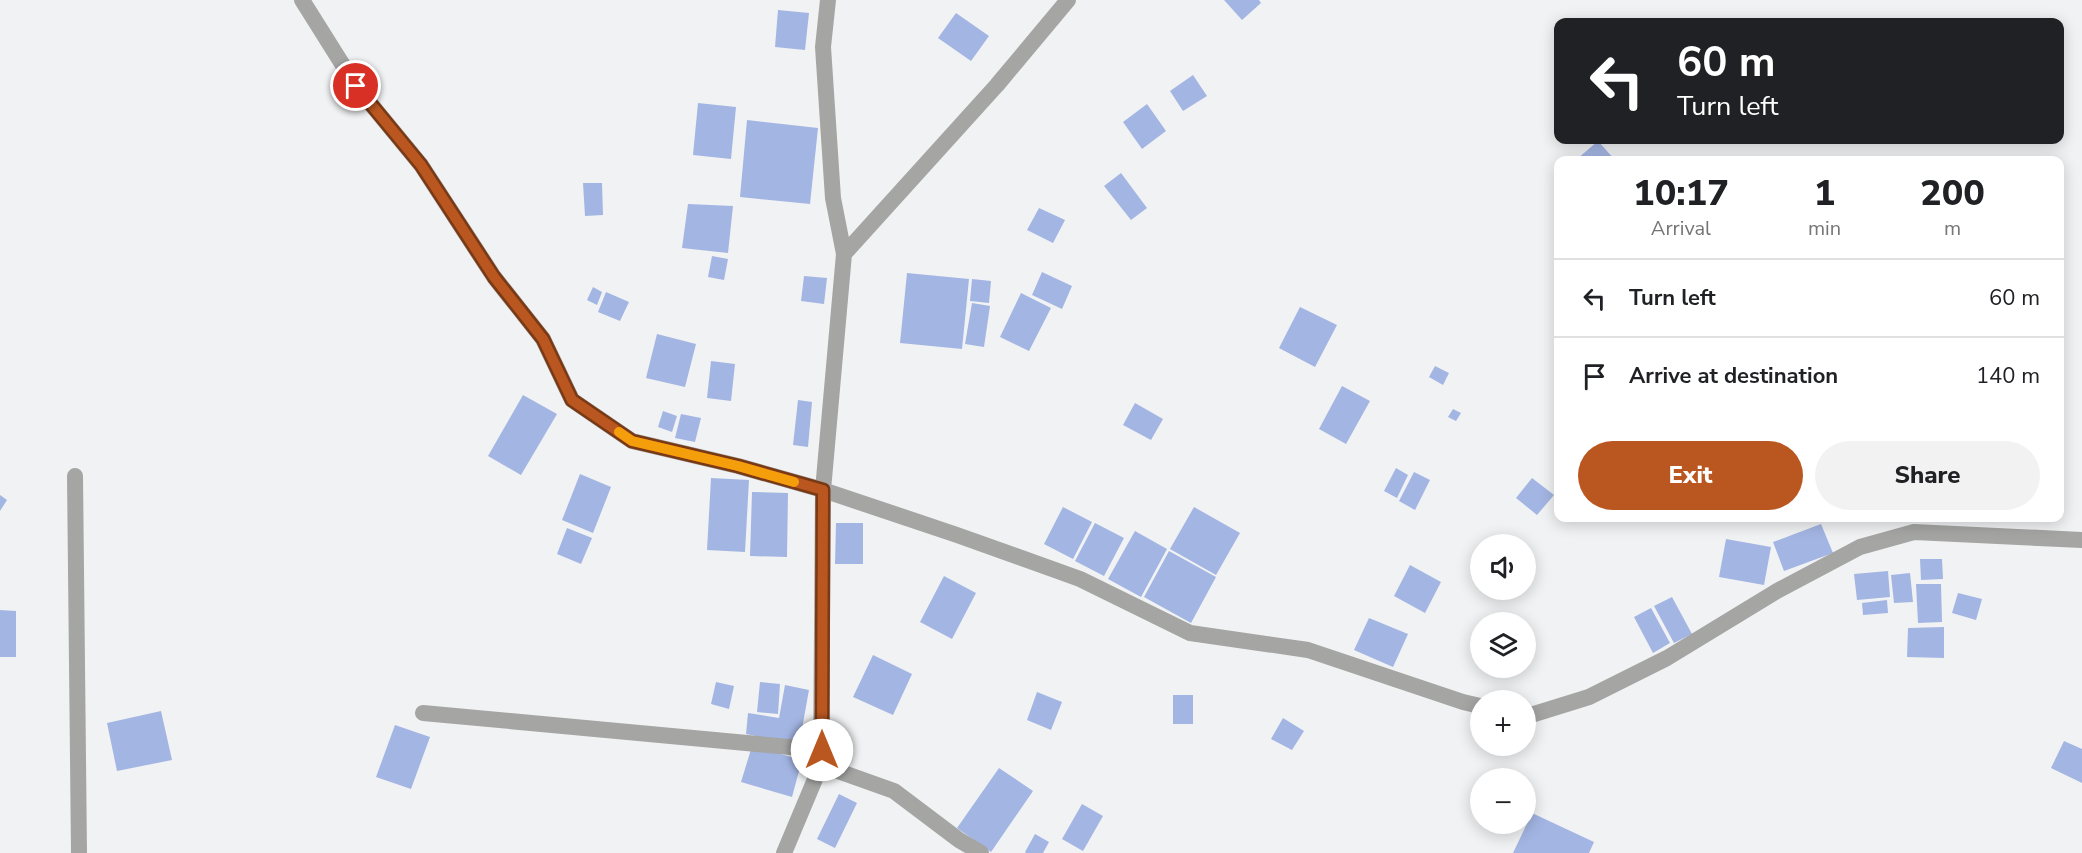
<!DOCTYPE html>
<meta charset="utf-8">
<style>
body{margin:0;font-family:"Nunito Sans",sans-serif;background:#f2f2f2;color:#202124;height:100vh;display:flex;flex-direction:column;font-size:22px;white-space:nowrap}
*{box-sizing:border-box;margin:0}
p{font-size:20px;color:#757577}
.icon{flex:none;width:33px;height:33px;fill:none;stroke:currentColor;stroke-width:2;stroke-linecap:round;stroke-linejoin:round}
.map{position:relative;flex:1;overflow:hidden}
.side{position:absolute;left:1554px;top:156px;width:510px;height:366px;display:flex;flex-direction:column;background:#fff;border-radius:12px;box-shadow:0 3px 15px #0003}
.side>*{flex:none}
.hud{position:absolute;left:1554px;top:18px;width:510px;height:126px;border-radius:12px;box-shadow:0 3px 15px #0003;background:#202124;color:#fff;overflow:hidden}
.fabs{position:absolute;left:1470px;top:534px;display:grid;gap:12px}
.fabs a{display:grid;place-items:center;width:66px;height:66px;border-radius:50%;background:#fff;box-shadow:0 3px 15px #0003;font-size:30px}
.pin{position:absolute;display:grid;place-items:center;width:51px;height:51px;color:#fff;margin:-26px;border:3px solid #fff;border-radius:50%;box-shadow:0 2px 6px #0007}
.me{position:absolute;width:66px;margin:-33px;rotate:0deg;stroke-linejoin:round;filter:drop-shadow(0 0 4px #0008)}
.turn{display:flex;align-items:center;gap:21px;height:126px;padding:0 24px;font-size:27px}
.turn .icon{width:78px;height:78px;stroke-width:2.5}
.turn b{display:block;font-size:42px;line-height:51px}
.eta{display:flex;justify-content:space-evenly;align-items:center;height:102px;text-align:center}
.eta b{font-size:36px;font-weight:800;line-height:42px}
.action{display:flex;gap:12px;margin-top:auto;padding:12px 24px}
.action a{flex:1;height:69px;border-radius:36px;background:#ba5721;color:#fff;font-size:24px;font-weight:800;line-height:69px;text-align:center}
.action a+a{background:#f2f2f2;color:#202124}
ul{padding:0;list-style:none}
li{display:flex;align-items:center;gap:18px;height:78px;padding:0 24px;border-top:2px solid #e0e0e0}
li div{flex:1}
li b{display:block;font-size:22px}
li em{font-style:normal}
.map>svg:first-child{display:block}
.building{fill:#a3b5e3}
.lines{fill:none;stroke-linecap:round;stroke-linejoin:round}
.minor{stroke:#a5a5a4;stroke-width:16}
.route-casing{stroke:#793915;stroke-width:15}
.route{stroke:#ba5721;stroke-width:10}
.slow{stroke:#f59e0b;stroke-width:10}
</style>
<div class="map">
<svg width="2082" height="853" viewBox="0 0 2082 853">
<rect width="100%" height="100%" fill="#f1f2f3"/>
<!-- building -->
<path class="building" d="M1224,0H1259L1261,3L1242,20Z
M778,10L809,13L805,50L775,47Z
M956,13L989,36L971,61L938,38Z
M1193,75L1207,96L1183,111L1170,91Z
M698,103L736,107L731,159L693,155Z
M1147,104L1166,131L1142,149L1123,122Z
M747,120L818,128L810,204L740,197Z
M1598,141L1615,160H1579L1577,159Z
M1121,173L1147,208L1131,220L1104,186Z
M583,183H602L603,215L585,216Z
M688,204L733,206L728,253L682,248Z
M1039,208L1065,220L1053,243L1027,230Z
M712,256L728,259L724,280L708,277Z
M1042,272L1072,286L1062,309L1032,295Z
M907,273L969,279L962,349L900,343Z
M804,276L827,278L824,304L801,301Z
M972,279L991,281L989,303L970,301Z
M593,287L602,292L597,305L587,300Z
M606,292L629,302L620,321L598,312Z
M1021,293L1051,308L1029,351L1000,337Z
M972,303L990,306L984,347L965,344Z
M1300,307L1337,325L1315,367L1279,348Z
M657,334L696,344L685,387L646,378Z
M711,361L735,364L731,401L707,398Z
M1435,366L1449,373L1443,385L1429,377Z
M1342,386L1370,401L1346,444L1319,429Z
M523,395L557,414L521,475L488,456Z
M798,400L812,402L808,447L793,445Z
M1135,403L1163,419L1151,440L1123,425Z
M1453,409L1461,413L1456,421L1448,417Z
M663,411L677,416L672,432L658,427Z
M681,414L701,418L695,442L675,438Z
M1396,468L1408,475L1397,498L1384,491Z
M1414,472L1430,480L1415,510L1399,501Z
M580,474L611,487L593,533L562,520Z
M711,478L749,480L745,552L707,550Z
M1532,478L1554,495L1537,515L1516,498Z
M752,492L788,493L787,557L750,556Z
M0,495L7,500L0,511Z
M1063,507L1092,522L1073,559L1044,544Z
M1194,507L1240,533L1216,575L1170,549Z
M836,523H863V564H835Z
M1095,523L1124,538L1104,576L1075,561Z
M1821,524L1833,553L1784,571L1773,542Z
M567,528L592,538L581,564L557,554Z
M1135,531L1167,549L1141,597L1108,579Z
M1726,539L1771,547L1764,585L1719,577Z
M1169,551L1216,577L1191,623L1144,597Z
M1920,559H1942L1943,579L1921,580Z
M1410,565L1441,582L1425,613L1394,596Z
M1888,571L1890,597L1857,600L1854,574Z
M1910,573L1913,602L1894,603L1891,575Z
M944,576L976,593L952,639L920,622Z
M1916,584H1941L1942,622L1918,623Z
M1958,593L1982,599L1976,620L1952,613Z
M1672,597L1692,634L1674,643L1654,606Z
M1887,600L1888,613L1863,615L1862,603Z
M1651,608L1670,643L1653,653L1634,617Z
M0,610L16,611V657H0Z
M1369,618L1408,634L1393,667L1354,650Z
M1944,627V658L1907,657L1908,628Z
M873,655L912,674L893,715L853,697Z
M716,682L734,686L729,709L711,704Z
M760,682L780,684L778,714L757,712Z
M785,685L809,690L799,745L746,734L748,713L779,718Z
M1037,692L1062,702L1051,730L1027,720Z
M1173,695H1193V724H1173Z
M161,711L172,760L117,771L107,723Z
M1283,718L1304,731L1292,750L1271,739Z
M395,725L430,737L411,789L376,777Z
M2064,741L2082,749V783L2051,768Z
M752,746L802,760L792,797L741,782Z
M999,768L1033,791L991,852L957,828Z
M839,794L857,803L835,848L817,839Z
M1082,804L1103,816L1083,851L1062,839Z
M1532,813L1594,842L1589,853H1513Z
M1035,834L1049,842L1043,853H1026L1025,852Z"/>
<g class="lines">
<!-- minor -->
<path class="minor" d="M302,0L356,86L421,165L494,277L543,339L572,400L632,441L738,466L823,490L957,535L1080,579L1190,633L1308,650L1463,702L1480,706
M828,0L823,47L833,198L844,254
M75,476L79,853
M423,713L822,750
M1526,714L1531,715L1589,697L1667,658L1777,591L1860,547L1914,532L2082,540
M821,765L894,791L959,840L981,853
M784,853L821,765L823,490L844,254L997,85L1068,0"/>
</g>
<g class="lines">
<defs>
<path id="route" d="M356,86L421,165L494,277L543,339L572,400L632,441L738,466L823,490L822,750"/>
</defs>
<!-- route casing -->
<use href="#route" class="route-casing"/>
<!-- route -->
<use href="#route" class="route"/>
<!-- slow -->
<path class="slow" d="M619,432L632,441L738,466L794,482"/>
</g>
</svg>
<div class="fabs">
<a><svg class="icon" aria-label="sound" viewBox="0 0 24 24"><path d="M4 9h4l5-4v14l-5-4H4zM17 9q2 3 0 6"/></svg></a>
<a><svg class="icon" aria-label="layers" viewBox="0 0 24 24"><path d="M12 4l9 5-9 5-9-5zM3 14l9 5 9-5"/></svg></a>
<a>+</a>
<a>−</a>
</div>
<div class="pin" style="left:356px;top:86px;background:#d93025"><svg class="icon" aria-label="arrive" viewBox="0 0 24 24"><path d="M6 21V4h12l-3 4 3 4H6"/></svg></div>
<svg class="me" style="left:822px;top:750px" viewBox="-20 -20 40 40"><circle r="19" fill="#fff"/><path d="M0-13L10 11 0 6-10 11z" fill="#ba5721"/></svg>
<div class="hud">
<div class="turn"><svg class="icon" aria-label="left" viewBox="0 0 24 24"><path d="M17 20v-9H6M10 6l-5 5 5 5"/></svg><div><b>60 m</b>Turn left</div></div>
</div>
<section class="side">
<div class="eta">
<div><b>10:17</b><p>Arrival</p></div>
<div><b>1</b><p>min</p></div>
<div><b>200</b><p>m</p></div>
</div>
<ul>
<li><svg class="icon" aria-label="left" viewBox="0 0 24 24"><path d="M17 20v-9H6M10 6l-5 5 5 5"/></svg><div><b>Turn left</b></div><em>60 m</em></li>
<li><svg class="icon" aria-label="arrive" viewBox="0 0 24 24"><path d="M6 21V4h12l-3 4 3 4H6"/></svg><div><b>Arrive at destination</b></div><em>140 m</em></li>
</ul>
<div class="action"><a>Exit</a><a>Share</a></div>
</section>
</div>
